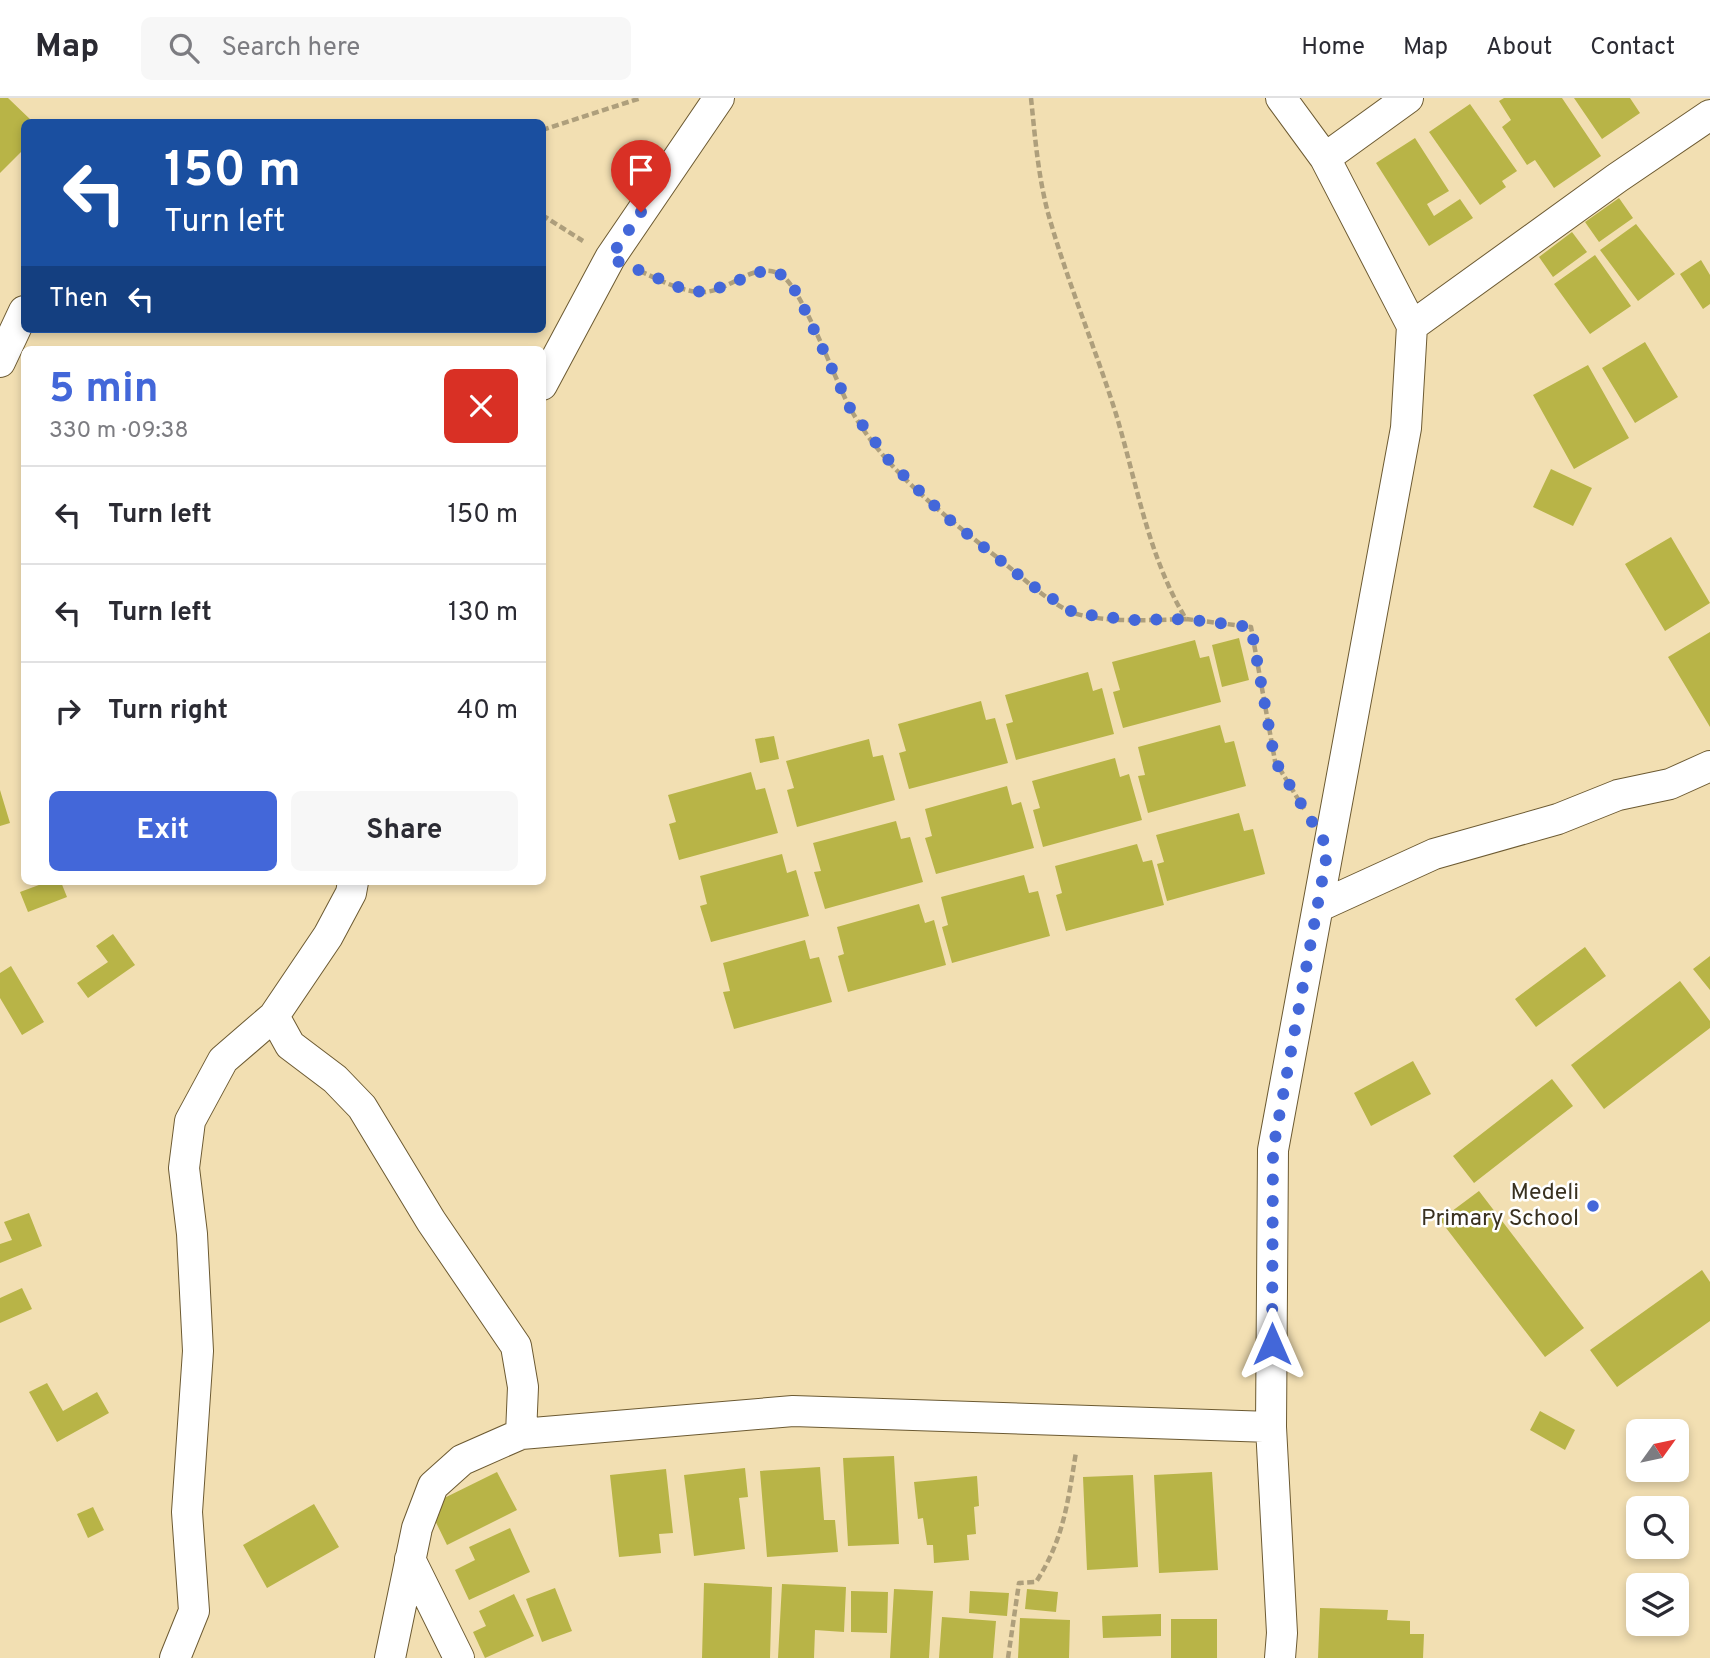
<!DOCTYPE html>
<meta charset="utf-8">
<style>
body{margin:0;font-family:Overpass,sans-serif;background:#f7f7f7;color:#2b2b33;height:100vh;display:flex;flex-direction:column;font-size:26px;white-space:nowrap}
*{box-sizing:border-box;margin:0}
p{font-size:23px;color:#7c7c81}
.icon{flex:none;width:38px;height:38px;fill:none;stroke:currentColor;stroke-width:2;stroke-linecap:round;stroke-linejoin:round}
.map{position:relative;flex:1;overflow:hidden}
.drawer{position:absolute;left:21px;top:248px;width:525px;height:539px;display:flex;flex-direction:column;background:#fff;border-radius:10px;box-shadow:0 4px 10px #0003}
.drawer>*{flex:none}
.hud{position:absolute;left:21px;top:21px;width:525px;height:214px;border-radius:10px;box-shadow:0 4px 10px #0003;background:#1a4fa0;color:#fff;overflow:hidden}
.needle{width:46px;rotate:57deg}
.controls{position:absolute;left:1626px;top:1321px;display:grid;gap:14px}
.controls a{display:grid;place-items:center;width:63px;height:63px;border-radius:10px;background:#fff;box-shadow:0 4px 10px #0003;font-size:35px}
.pin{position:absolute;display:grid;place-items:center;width:60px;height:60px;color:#fff;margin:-72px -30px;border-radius:50% 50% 50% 0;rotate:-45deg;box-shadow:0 0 7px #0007}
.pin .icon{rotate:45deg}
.me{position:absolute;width:77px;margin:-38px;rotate:0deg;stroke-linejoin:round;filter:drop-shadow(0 0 5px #0008)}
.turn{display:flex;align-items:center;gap:24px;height:147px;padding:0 28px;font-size:32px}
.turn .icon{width:91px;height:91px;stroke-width:2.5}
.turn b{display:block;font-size:49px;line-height:60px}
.then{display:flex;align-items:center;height:66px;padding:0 28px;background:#0003;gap:14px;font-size:26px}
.round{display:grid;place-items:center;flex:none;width:74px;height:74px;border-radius:10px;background:#f7f7f7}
.head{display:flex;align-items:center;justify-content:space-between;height:119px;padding:0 28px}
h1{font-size:42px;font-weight:700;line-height:52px;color:#4367d9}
.primary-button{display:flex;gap:14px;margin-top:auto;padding:14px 28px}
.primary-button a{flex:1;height:80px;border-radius:10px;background:#4367d9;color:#fff;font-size:28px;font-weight:700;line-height:80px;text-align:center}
.primary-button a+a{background:#f7f7f7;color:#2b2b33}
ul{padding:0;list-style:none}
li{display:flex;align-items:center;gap:21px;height:98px;padding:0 28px;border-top:2px solid #e1e1e2}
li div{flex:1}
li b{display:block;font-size:26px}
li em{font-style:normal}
header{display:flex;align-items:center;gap:42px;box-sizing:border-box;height:98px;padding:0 35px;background:#fff;border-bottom:2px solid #e1e1e2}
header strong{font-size:33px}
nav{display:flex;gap:38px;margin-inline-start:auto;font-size:24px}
.search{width:490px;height:63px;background:#f7f7f7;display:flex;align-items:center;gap:18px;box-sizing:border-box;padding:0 24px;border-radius:10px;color:#7c7c81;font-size:26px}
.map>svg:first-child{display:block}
.building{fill:#b8b447}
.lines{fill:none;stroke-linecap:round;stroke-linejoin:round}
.street-casing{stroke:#6c5a32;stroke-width:32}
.path{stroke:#ae9f7c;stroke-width:4.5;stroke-dasharray:7 3.5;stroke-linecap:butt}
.street{stroke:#fff;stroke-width:30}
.route{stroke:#4367d9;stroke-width:12;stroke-dasharray:0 21.6}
.poi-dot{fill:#4367d9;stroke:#fff;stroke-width:2.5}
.labels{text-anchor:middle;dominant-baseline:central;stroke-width:5;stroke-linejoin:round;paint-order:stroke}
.poi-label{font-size:23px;fill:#393120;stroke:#fff;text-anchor:end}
</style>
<header>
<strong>Map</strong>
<div class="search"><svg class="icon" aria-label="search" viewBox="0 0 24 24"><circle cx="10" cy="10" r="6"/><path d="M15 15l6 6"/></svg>Search here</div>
<nav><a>Home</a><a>Map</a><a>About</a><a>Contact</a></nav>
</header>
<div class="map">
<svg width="1710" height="1560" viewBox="0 0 1710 1560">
<rect width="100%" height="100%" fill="#f2dfb2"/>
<!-- building -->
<path class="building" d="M0,0H8L33,24H24V51L0,75Z
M1504,0H1562L1601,58L1554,90L1535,62L1527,67L1502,29L1511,22L1499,3Z
M1574,0H1630L1640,15L1602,41Z
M1470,6L1517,73L1502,83L1506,89L1480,107L1429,34Z
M1415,40L1449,93L1427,106L1434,118L1460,101L1473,120L1429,148L1376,65Z
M1619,100L1633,120L1599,144L1585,124Z
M1636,126L1675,176L1638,203L1600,152Z
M1572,134L1587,154L1553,179L1539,159Z
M1595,157L1631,208L1590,236L1554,186Z
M1701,162L1710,177V206L1703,211L1680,176Z
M1645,244L1678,299L1635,325L1602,270Z
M1588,267L1629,340L1574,371L1533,297Z
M1551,371L1592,390L1573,428L1533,409Z
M1671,439L1710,505L1665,533L1625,466Z
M1710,534V629L1668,559Z
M1239,540L1249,582L1222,589L1212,547Z
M1195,542L1200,560L1209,558L1221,604L1123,630L1113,594L1120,592L1112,564Z
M1088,574L1093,593L1102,590L1114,636L1016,662L1006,626L1013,624L1005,597Z
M981,603L986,622L995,620L1008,665L909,691L899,655L906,653L898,626Z
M1220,627L1225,645L1234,643L1246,688L1148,715L1138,678L1145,677L1138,649Z
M774,638L779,661L760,665L755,641Z
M869,641L873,659L883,657L895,702L797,729L787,692L794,690L786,663Z
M1115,660L1120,679L1129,676L1142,722L1043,749L1033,712L1040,710L1032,683Z
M751,674L756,692L765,690L778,735L679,762L669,726L676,724L668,697Z
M1007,688L1012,707L1021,704L1034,750L936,776L925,740L932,738L925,711Z
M0,692L10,725L0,728Z
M1239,715L1244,733L1253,731L1265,776L1167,803L1157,766L1164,764L1156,737Z
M896,723L901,741L910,739L923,784L825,811L814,774L821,773L813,745Z
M1137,746L1143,764L1152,762L1164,807L1066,833L1056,797L1062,795L1055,768Z
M782,756L787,775L796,772L809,818L711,844L700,808L707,806L700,778Z
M1024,777L1029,795L1038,793L1050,838L952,865L942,829L948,827L941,799Z
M47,784H61L67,799L28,814L20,794Z
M919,806L925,825L934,822L946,867L848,894L838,858L844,856L837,829Z
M113,836L135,867L88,900L77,885L108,864L96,848Z
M805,842L810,861L819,859L832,904L734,931L723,894L730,893L723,865Z
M1585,849L1606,878L1536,929L1515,901Z
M1710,858V892L1693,871Z
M11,868L44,924L22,937L0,900V875Z
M1680,883L1710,923V930L1604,1011L1571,967Z
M1413,963L1431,996L1371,1028L1354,995Z
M1552,981L1573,1008L1474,1085L1453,1058Z
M1479,1093L1584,1230L1545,1259L1440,1122Z
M29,1115L42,1148L0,1165V1146L12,1142L4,1124Z
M1702,1172L1710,1184V1223L1617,1289L1590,1252Z
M22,1190L32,1211L0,1225V1200Z
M47,1285L63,1313L97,1294L109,1315L57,1344L29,1294Z
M1540,1313L1575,1332L1565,1352L1530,1332Z
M894,1358L899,1446L848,1448L843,1360Z
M820,1369L824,1422H835L838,1454L767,1459L760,1373Z
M745,1370L748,1399L739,1400L745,1451L694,1458L684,1377Z
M666,1371L673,1435L659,1436L661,1455L619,1459L610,1377Z
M497,1374L517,1412L447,1447L428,1408Z
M1212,1374L1218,1472L1159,1475L1154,1377Z
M1133,1377L1138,1469L1087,1472L1083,1379Z
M977,1378L979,1408L974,1409L976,1436L967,1437L969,1462L934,1465L933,1447H927L923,1420L918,1421L914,1384Z
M314,1406L339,1449L267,1490L243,1447Z
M93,1409L104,1432L88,1440L77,1416Z
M510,1430L530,1474L469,1502L455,1472L475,1462L469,1449Z
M704,1485L772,1489L770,1560H702Z
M782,1486L846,1489L844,1534L815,1532L814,1560H778Z
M555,1490L572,1533L542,1544L526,1501Z
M894,1491L933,1493L929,1560H890Z
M1027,1491L1058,1494L1056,1514L1025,1511Z
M851,1493L888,1494L887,1535L851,1534Z
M970,1493L1009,1495L1007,1518L969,1515Z
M514,1496L534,1538L485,1560L473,1534L486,1528L479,1513Z
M1320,1510L1388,1512L1387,1522L1410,1523V1536H1424L1423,1560H1318Z
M1161,1516V1538L1103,1540L1102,1518Z
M942,1519L996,1523L993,1560H939Z
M1020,1520L1070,1522L1069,1560H1018Z
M1171,1521H1217V1560H1171Z"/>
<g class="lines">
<defs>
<path id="street" d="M1325,60L1408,0
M1412,228L1617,80L1710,17
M0,264L24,213
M542,287L610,160L719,0
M1320,808L1434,756L1558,721L1618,697L1670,686L1710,668
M274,918L290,947L335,981L362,1009L431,1123L516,1248L523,1289L521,1336
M410,1461L459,1560
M175,1560L194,1513L187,1414L198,1253L192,1136L184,1070L190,1023L223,962L274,918L328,838L351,795L353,784
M390,1560L417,1430L433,1388L462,1362L521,1336L793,1313L1271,1329
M1280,1560L1282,1535L1271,1329L1273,1052L1406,330L1412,228L1325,60L1281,0"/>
</defs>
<!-- street casing -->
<use href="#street" class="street-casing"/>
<!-- path -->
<path class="path" d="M1031,0C1035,39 1038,77 1048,115C1067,183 1095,249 1116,316C1137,386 1148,458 1186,521L1251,529L1275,663L1304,711
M542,32L641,0
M542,117L583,143
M640,173C660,182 683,195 705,194C731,192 754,163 780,176C801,187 835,282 849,308C884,374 952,423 1009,469C1028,484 1052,507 1074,515C1104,525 1154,522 1186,521
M1008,1560L1019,1485L1036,1484C1064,1441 1068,1403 1076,1354"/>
<!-- street -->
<use href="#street" class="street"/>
</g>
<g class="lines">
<!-- route -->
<path class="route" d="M641,114L610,160L688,193L708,194L765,172L782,177L797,195L850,310L890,364L945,418L1030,486L1074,515L1132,522L1186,521L1251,529L1275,663L1328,750L1273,1052L1272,1246"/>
</g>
<!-- markers -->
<circle class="poi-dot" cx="1593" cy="1108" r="7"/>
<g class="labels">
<!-- poi labels -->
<g class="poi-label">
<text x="1579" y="1095">Medeli<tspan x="1579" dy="26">Primary School</tspan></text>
</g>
</g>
</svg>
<div class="controls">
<a><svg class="needle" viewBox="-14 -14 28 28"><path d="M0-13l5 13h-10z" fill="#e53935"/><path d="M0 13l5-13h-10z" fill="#7c7c81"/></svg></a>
<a><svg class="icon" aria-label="search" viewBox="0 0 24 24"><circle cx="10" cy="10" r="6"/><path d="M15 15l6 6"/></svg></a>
<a><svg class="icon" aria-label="layers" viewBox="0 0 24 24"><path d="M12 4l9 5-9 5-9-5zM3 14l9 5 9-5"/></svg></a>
</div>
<div class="pin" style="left:641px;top:114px;background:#d93025"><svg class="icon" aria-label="arrive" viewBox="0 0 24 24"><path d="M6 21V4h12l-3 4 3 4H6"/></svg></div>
<svg class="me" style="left:1272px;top:1246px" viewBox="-20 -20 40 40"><path d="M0-17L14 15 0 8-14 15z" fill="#4367d9" stroke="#fff" stroke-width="4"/></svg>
<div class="hud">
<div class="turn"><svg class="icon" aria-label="left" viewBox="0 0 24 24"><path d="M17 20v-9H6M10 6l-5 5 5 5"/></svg><div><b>150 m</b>Turn left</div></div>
<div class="then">Then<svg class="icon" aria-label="left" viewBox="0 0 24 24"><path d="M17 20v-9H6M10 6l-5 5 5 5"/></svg></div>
</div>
<section class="drawer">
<div class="head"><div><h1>5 min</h1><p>330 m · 09:38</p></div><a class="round" style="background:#d93025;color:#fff"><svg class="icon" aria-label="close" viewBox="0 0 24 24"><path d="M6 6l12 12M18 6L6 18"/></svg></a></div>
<ul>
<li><svg class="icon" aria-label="left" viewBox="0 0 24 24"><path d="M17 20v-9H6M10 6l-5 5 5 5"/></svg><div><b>Turn left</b></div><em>150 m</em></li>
<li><svg class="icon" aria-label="left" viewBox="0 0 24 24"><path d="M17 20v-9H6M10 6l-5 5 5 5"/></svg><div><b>Turn left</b></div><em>130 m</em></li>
<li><svg class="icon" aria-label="right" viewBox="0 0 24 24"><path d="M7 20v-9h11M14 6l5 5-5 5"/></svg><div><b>Turn right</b></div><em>40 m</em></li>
</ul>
<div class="primary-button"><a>Exit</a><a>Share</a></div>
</section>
</div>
